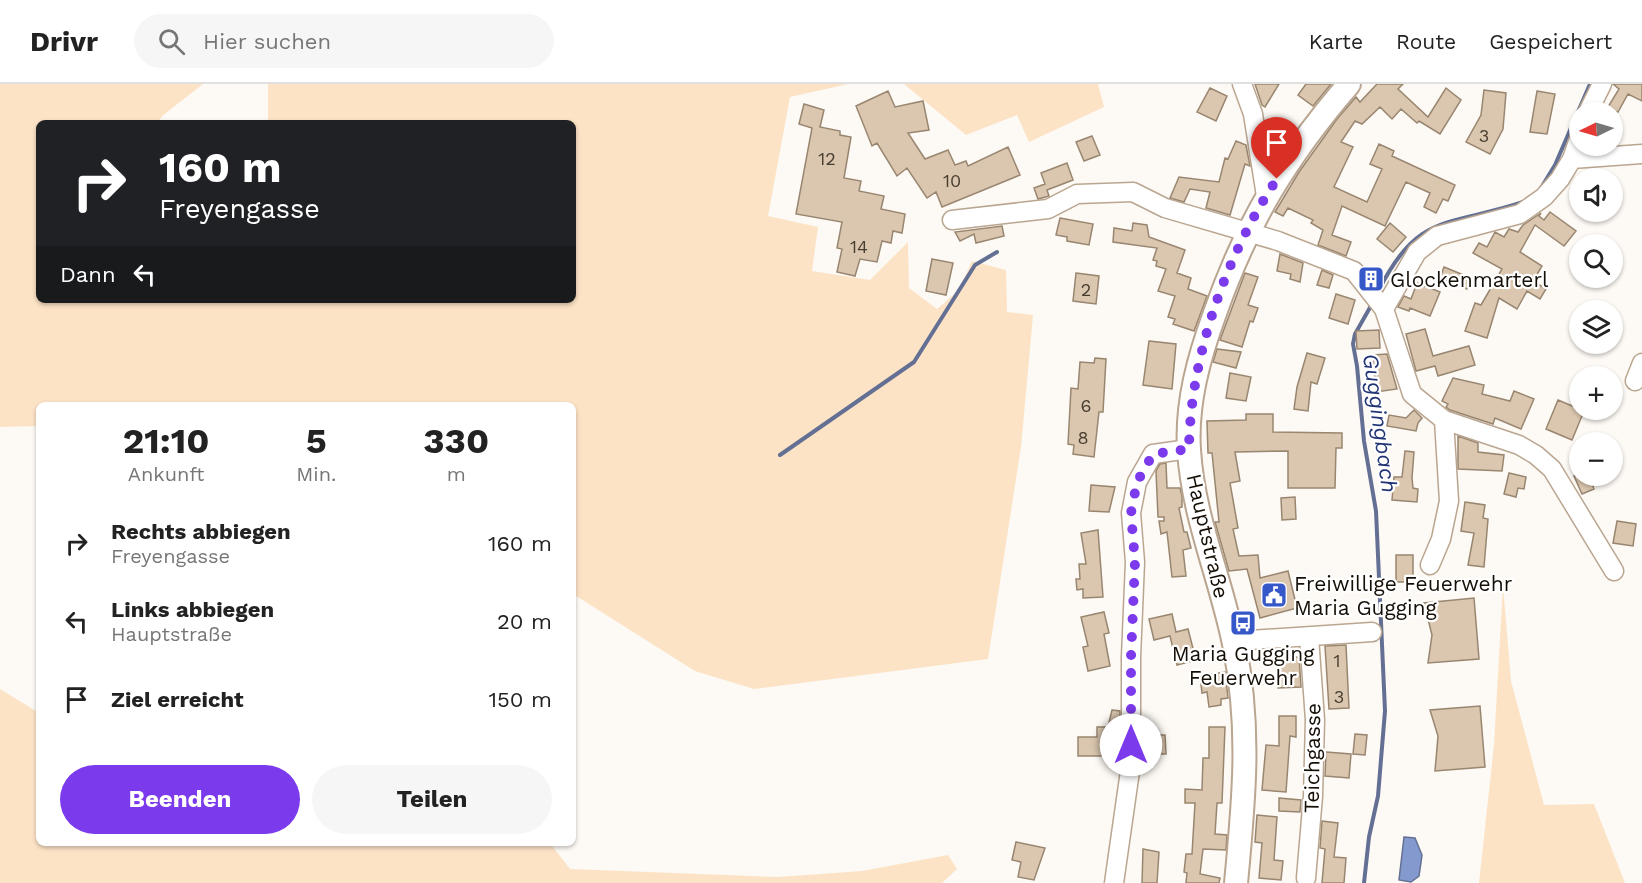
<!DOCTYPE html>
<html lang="de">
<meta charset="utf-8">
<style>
body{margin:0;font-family:"Work Sans",sans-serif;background:#f6f6f6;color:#222;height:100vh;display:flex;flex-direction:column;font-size:22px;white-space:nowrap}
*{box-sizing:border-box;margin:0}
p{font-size:20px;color:#767676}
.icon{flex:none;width:33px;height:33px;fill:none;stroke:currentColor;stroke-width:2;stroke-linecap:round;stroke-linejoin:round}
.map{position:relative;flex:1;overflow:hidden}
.drawer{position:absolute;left:36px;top:318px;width:540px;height:444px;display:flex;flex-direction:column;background:#fff;border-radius:9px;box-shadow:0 2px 4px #0004}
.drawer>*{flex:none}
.guide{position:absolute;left:36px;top:36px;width:540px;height:183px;border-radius:9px;box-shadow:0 2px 4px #0004;background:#202124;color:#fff;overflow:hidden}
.needle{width:39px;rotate:265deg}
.controls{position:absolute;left:1569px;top:18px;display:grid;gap:12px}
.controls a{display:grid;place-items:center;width:54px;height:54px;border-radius:50%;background:#fff;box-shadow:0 2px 4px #0004;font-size:30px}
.pin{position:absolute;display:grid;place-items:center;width:51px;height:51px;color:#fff;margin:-62px -26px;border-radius:50% 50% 50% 0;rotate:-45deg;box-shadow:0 0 6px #0007}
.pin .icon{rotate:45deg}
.me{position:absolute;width:66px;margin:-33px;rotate:0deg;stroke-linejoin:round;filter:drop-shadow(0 0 4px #0008)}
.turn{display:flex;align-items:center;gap:21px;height:126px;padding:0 24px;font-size:27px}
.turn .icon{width:78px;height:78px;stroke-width:2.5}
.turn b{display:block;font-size:42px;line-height:51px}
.then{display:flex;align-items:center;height:57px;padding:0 24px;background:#0003;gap:12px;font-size:22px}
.eta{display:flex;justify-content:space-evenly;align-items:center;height:102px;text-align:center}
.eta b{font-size:36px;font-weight:700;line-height:42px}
.action{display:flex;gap:12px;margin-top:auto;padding:12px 24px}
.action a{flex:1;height:69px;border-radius:36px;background:#7c3aed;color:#fff;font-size:24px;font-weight:700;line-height:69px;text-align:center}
.action a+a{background:#f6f6f6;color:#222}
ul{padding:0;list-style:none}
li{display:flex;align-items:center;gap:18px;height:78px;padding:0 24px}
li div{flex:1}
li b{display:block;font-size:22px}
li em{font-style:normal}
header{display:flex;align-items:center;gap:36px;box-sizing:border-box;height:84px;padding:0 30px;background:#fff;border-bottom:2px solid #e0e0e0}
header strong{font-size:28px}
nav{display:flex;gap:33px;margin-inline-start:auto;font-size:21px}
.search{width:420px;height:54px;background:#f6f6f6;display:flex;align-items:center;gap:15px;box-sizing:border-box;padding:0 21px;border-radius:33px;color:#767676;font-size:22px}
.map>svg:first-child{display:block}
.green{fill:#fce3c6}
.water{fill:#849acf;stroke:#637093;stroke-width:1.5}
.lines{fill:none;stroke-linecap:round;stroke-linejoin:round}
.stream{stroke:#637093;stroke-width:4}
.building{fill:#dbc7af;stroke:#998670;stroke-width:1.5}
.minor-casing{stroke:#baa690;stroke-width:21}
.major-casing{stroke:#baa690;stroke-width:26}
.minor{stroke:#fff;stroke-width:18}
.major{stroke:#fff;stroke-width:22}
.route{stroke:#7c3aed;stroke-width:10;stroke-dasharray:0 18}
.labels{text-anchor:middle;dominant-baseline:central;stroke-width:4.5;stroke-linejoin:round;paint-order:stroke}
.number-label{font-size:18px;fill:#473d31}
.poi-label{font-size:21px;fill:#160f07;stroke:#fff;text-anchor:start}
.street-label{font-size:21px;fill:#160f07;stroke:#fff}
.water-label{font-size:22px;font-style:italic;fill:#203474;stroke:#fff}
</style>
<header>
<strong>Drivr</strong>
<div class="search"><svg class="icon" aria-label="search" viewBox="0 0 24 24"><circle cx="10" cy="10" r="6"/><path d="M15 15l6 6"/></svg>Hier suchen</div>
<nav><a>Karte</a><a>Route</a><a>Gespeichert</a></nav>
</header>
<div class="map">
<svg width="1642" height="799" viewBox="0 0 1642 799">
<rect width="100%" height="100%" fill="#fdf9f4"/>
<!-- green -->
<path class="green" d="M0,0H203L162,32L158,39H39V216H573V39H268V0H848L790,13L768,132L818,143L812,187L870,196L908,158L909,204L937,225L959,206L972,177L1006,186L1007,228L1033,231L1021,363L988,575L754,605L695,587L573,510V321H39V342L0,343Z
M904,0H1098L1104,23L1029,58L1017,31L966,51Z
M1503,502L1511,597L1544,721L1594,720L1625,799H1479L1494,661Z
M0,605L39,629V759H550L570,785L778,793L862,787L948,771L957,785L942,799H0Z"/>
<!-- water -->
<path class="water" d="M1404,753L1415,754L1422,771L1419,792L1411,798L1399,796Z"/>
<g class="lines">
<!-- stream -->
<path class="stream" d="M1541,104L1555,81L1590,0
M1378,208C1418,126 1450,143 1523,118
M780,371L914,278L975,181L997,168
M1364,799L1369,753L1378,712L1385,627L1376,427L1364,357L1357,282L1353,260L1355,250L1372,220"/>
</g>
<!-- building -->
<path class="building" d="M1255,0H1279L1265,23L1262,21Z
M1306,0H1331L1313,22L1298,11Z
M1377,0H1403L1398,5L1428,33L1446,4L1461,16L1440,50L1419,37L1417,39L1401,25L1392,35L1380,23L1362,40L1355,37L1341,58L1353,63L1334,103L1367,118L1382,85L1370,80L1379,60L1394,67L1392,72L1455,101L1448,117L1443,115L1436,129L1424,123L1430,109L1406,98L1385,142L1342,122L1332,151L1351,158L1346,172L1318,161L1323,146L1311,139L1313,136L1288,124L1283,132L1275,128L1299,88L1337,35L1356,13L1360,18Z
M1613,0H1642V17L1628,10L1618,28H1605L1619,5Z
M1210,4L1227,12L1216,37L1197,28Z
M1484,6L1506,9L1503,45L1490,70L1466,58L1481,31Z
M888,7L895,23L923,17L929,46L908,49L925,75L948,66L955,81L966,77L968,82L1008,63L1020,91L942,123L936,108L927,114L907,84L897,92L877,59L872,62L856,22Z
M1537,7L1555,10L1547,50L1530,48Z
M804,20L824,26L820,43L840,47V51L851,53L844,94L861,97L859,107L884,112L881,125L905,130L902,149L893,147L891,159L882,157L877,178L860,175L855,192L837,188L842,165L837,164L842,138L796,130L812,44L799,40Z
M1092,52L1100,71L1084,77L1076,58Z
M1236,57L1246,61L1250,82L1245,80L1230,131L1206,124L1210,108L1190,105L1184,118L1170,114L1179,93L1219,98L1225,74L1228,75Z
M1067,79L1073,96L1047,106L1049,112L1038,115L1034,104L1045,100L1041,89Z
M1550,128L1576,147L1564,162L1535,141L1520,168L1542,182L1533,197L1546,205L1540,215L1527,207L1517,225L1499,214L1487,254L1465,247L1475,219L1481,221L1502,185L1473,169L1479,159L1487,163L1495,148L1504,153L1509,145L1518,148L1523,141L1541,129L1539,132L1544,136Z
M1060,134L1093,140L1089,161L1067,157V153L1056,151Z
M1133,139L1147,141L1149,153L1185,166L1177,189L1191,194L1188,205L1207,212L1194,247L1173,240L1175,235L1168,233L1175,212L1158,207L1166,185L1156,182L1157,177L1153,176L1157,164L1113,158L1114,144L1132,147Z
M1390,139L1406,153L1393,168L1377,155Z
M1002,142L1004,152L976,159L974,150L960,157L955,148Z
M1280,170L1303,179L1300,198L1290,195L1291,190L1277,187Z
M932,175L953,179L946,211L926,207Z
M1444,183L1471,194L1467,205L1440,194Z
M1322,186L1333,191L1329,204L1317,201Z
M1076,189L1099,192L1096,220L1073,217Z
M1245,189L1258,193L1248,221L1258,224L1253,238L1250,237L1242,263L1220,256Z
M1417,199L1440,208L1430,232L1410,224L1409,227L1398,223L1404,212L1411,215Z
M1336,210L1355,216L1348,240L1329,234Z
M1425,245L1433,272L1469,262L1475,281L1438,292L1435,282L1416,287L1406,250Z
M1379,246L1380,264L1357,265L1356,247Z
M1149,257L1176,260L1172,305L1143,301Z
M1217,265L1241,268L1236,284L1213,278Z
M1307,269L1325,274L1317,300L1311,298L1308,327L1294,325L1297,303Z
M1387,270L1397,305L1376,308L1373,271Z
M1095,274L1106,275L1103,328H1099L1094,373L1073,370L1074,361L1068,360L1071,304L1078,305L1080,278L1094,279Z
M1230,289L1251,293L1246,317L1226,314Z
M1453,294L1484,301L1482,310L1510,317L1514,307L1534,315L1521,345L1495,334L1493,340L1450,326L1446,323L1448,320L1442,317Z
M1558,316L1584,327L1572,356L1546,345Z
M1414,326L1422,334L1418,339L1416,347L1387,342L1389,331L1406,334Z
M1246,330H1273V348L1342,349V364H1336L1335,404H1288V367L1235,368L1240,397L1230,399L1238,444L1233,445L1239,472L1258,471L1260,494L1288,487L1297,524L1260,534L1247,485L1229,487L1215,438H1219L1212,369H1208L1207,337L1246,336Z
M1458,352L1478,359V368L1504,371L1502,387L1458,385Z
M1405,367L1414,368L1412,394L1413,404L1418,405L1417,418L1392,416L1394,393H1402Z
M1166,379L1167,404H1180L1182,412V423L1179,424L1184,448H1187L1191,464L1183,466L1186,492L1172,493L1167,448L1161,450L1159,437H1164V433H1158L1156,387L1160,380Z
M1509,389L1526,393L1524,405L1518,404L1516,413L1504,410Z
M1574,392H1589L1594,405L1582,410Z
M1091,401L1115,403L1109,428L1089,427Z
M1295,413L1296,435L1282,436L1281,414Z
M1465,418L1485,421L1483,434L1488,435L1484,483L1468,481L1474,449L1461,447Z
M1617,437L1636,440L1633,462L1613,459Z
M1098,446L1103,513L1083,514V505L1077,506L1076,495H1080L1079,480H1086L1081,449Z
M1396,471H1413V498H1396Z
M1474,514L1479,575L1428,579L1432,551L1424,519Z
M1104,528L1109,549L1104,550L1110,582L1088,587L1083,563L1088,562L1081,533Z
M1172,530L1176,548L1188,545L1196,576L1177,581L1170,552L1154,556L1149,535Z
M1346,561L1349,624L1329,625L1325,562Z
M1299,573L1301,603L1278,604L1276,574Z
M1225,588L1228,614L1221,615V621L1209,623L1207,608L1202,609L1200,592Z
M1480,622L1485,683L1435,687L1438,652L1430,626Z
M1112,626L1120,627V652H1115L1113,672H1078V653H1097V643H1108Z
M1279,632H1296V653L1290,652L1286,708L1262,706L1266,661L1279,662Z
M1209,643H1225L1222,719H1217L1215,750L1227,751L1226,766L1203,765L1200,790L1220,794L1219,799H1186L1187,789L1184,788L1186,770H1192L1195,719H1185V705L1202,706L1203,674H1209Z
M1355,650L1367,651L1365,671L1353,670Z
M1147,651H1165L1166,670H1147Z
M1326,668L1351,670L1349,694L1325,692Z
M1279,714L1301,716L1300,728L1279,727Z
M1257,731L1277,733L1274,776L1283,777L1281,796L1259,794L1262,759L1255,758Z
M1322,737L1338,739L1334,773L1346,774L1344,799H1322L1325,765L1320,764Z
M1016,758L1045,764L1034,796L1018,793L1021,778L1012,776Z
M1143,765L1159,768L1157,799H1142Z"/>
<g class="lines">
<defs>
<path id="minor" d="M1242,0L1253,30L1266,112
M1588,28L1602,0
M1572,75L1642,70
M952,136L1048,125L1077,110L1133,108L1165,124L1278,157L1354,187L1384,225L1412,310L1444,336L1519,361L1536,371L1552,385L1614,487
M1384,225L1417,168L1437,152L1520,130L1544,113L1560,95L1572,75L1580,52
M1635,297L1642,279
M1430,481L1441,455L1449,417L1444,336
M1234,557L1372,548
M1306,794L1313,712L1315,636L1309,553
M1114,799L1131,680V573L1135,478L1131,429L1137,398L1153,370L1189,365"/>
<path id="major" d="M1236,799C1244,716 1251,642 1234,560C1221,495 1193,433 1189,366C1186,319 1199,273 1215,229C1247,138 1286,73 1349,0"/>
</defs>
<!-- minor casing -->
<use href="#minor" class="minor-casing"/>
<!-- major casing -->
<use href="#major" class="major-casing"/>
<!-- minor -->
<use href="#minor" class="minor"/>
<!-- major -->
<use href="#major" class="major"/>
</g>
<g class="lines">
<!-- route -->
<path class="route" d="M1131,661V573L1135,478L1131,429L1137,398L1153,370L1189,365C1190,274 1226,171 1277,95"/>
</g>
<!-- icons -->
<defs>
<symbol id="building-square" viewBox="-11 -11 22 22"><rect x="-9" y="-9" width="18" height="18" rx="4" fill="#3657c8" stroke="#fff"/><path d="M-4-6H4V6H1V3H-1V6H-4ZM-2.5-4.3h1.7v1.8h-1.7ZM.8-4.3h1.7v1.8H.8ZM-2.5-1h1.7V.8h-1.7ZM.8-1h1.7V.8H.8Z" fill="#fff"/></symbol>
<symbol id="civic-square" viewBox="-11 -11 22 22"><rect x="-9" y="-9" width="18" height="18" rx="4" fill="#3657c8" stroke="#fff"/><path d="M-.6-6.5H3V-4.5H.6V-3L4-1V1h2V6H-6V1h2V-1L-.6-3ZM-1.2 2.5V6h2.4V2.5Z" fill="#fff"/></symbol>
<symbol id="bus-square" viewBox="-11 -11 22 22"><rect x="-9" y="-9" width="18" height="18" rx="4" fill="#3657c8" stroke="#fff"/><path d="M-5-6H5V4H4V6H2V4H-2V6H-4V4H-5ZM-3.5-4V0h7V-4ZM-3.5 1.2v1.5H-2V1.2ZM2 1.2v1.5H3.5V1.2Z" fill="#fff"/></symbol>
</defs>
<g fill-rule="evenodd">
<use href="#building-square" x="1356" y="180" width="30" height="30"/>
<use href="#civic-square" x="1259" y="496" width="30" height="30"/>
<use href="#bus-square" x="1228" y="524" width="30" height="30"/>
</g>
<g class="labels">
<!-- number labels -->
<g class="number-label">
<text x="1484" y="51">3</text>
<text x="827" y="74">12</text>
<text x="952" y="96">10</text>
<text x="859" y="162">14</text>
<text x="1086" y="205">2</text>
<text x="1086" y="321">6</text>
<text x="1083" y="353">8</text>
<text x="1337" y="576">1</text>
<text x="1339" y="612">3</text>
</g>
<!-- poi labels -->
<g class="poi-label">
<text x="1390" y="195">Glockenmarterl</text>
<text x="1294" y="499">Freiwillige Feuerwehr<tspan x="1294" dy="24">Maria Gugging</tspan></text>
<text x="1243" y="569" text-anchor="middle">Maria Gugging<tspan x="1243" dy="24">Feuerwehr</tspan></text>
</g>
<!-- street labels -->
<g class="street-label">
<text transform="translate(1208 452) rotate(77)">Hauptstraße</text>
<text transform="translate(1312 674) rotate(-89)">Teichgasse</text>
</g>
<!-- water labels -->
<g class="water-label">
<text transform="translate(1380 339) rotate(82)">Guggingbach</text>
</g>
</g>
</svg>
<div class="controls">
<a><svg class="needle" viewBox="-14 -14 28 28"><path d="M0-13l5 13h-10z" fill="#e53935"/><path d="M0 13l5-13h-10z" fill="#767676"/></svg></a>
<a><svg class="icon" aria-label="sound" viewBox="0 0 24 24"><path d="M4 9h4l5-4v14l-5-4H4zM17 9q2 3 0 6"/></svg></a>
<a><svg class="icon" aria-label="search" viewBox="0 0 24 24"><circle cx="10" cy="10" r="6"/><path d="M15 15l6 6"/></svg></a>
<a><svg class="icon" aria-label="layers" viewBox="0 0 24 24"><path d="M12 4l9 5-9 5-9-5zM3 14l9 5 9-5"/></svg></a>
<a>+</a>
<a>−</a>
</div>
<div class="pin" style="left:1277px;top:95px;background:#d93025"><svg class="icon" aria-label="arrive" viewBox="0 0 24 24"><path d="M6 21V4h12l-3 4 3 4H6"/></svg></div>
<svg class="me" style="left:1131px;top:661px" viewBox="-20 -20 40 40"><circle r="19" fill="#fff"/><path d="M0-13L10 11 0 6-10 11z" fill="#7c3aed"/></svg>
<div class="guide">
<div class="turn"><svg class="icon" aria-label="right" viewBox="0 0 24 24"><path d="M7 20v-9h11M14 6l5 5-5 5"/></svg><div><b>160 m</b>Freyengasse</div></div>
<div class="then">Dann<svg class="icon" aria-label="left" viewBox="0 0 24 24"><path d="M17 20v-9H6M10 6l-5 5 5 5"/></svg></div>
</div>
<section class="drawer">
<div class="eta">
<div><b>21:10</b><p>Ankunft</p></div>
<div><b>5</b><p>Min.</p></div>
<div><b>330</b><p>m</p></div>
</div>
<ul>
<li><svg class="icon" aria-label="right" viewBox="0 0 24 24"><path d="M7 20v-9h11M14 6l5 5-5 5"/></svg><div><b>Rechts abbiegen</b><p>Freyengasse</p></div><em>160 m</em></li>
<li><svg class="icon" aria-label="left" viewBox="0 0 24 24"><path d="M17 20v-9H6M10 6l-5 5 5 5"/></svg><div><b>Links abbiegen</b><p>Hauptstraße</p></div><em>20 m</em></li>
<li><svg class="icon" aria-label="arrive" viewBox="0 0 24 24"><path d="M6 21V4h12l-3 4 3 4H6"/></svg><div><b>Ziel erreicht</b></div><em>150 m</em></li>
</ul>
<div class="action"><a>Beenden</a><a>Teilen</a></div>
</section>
</div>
